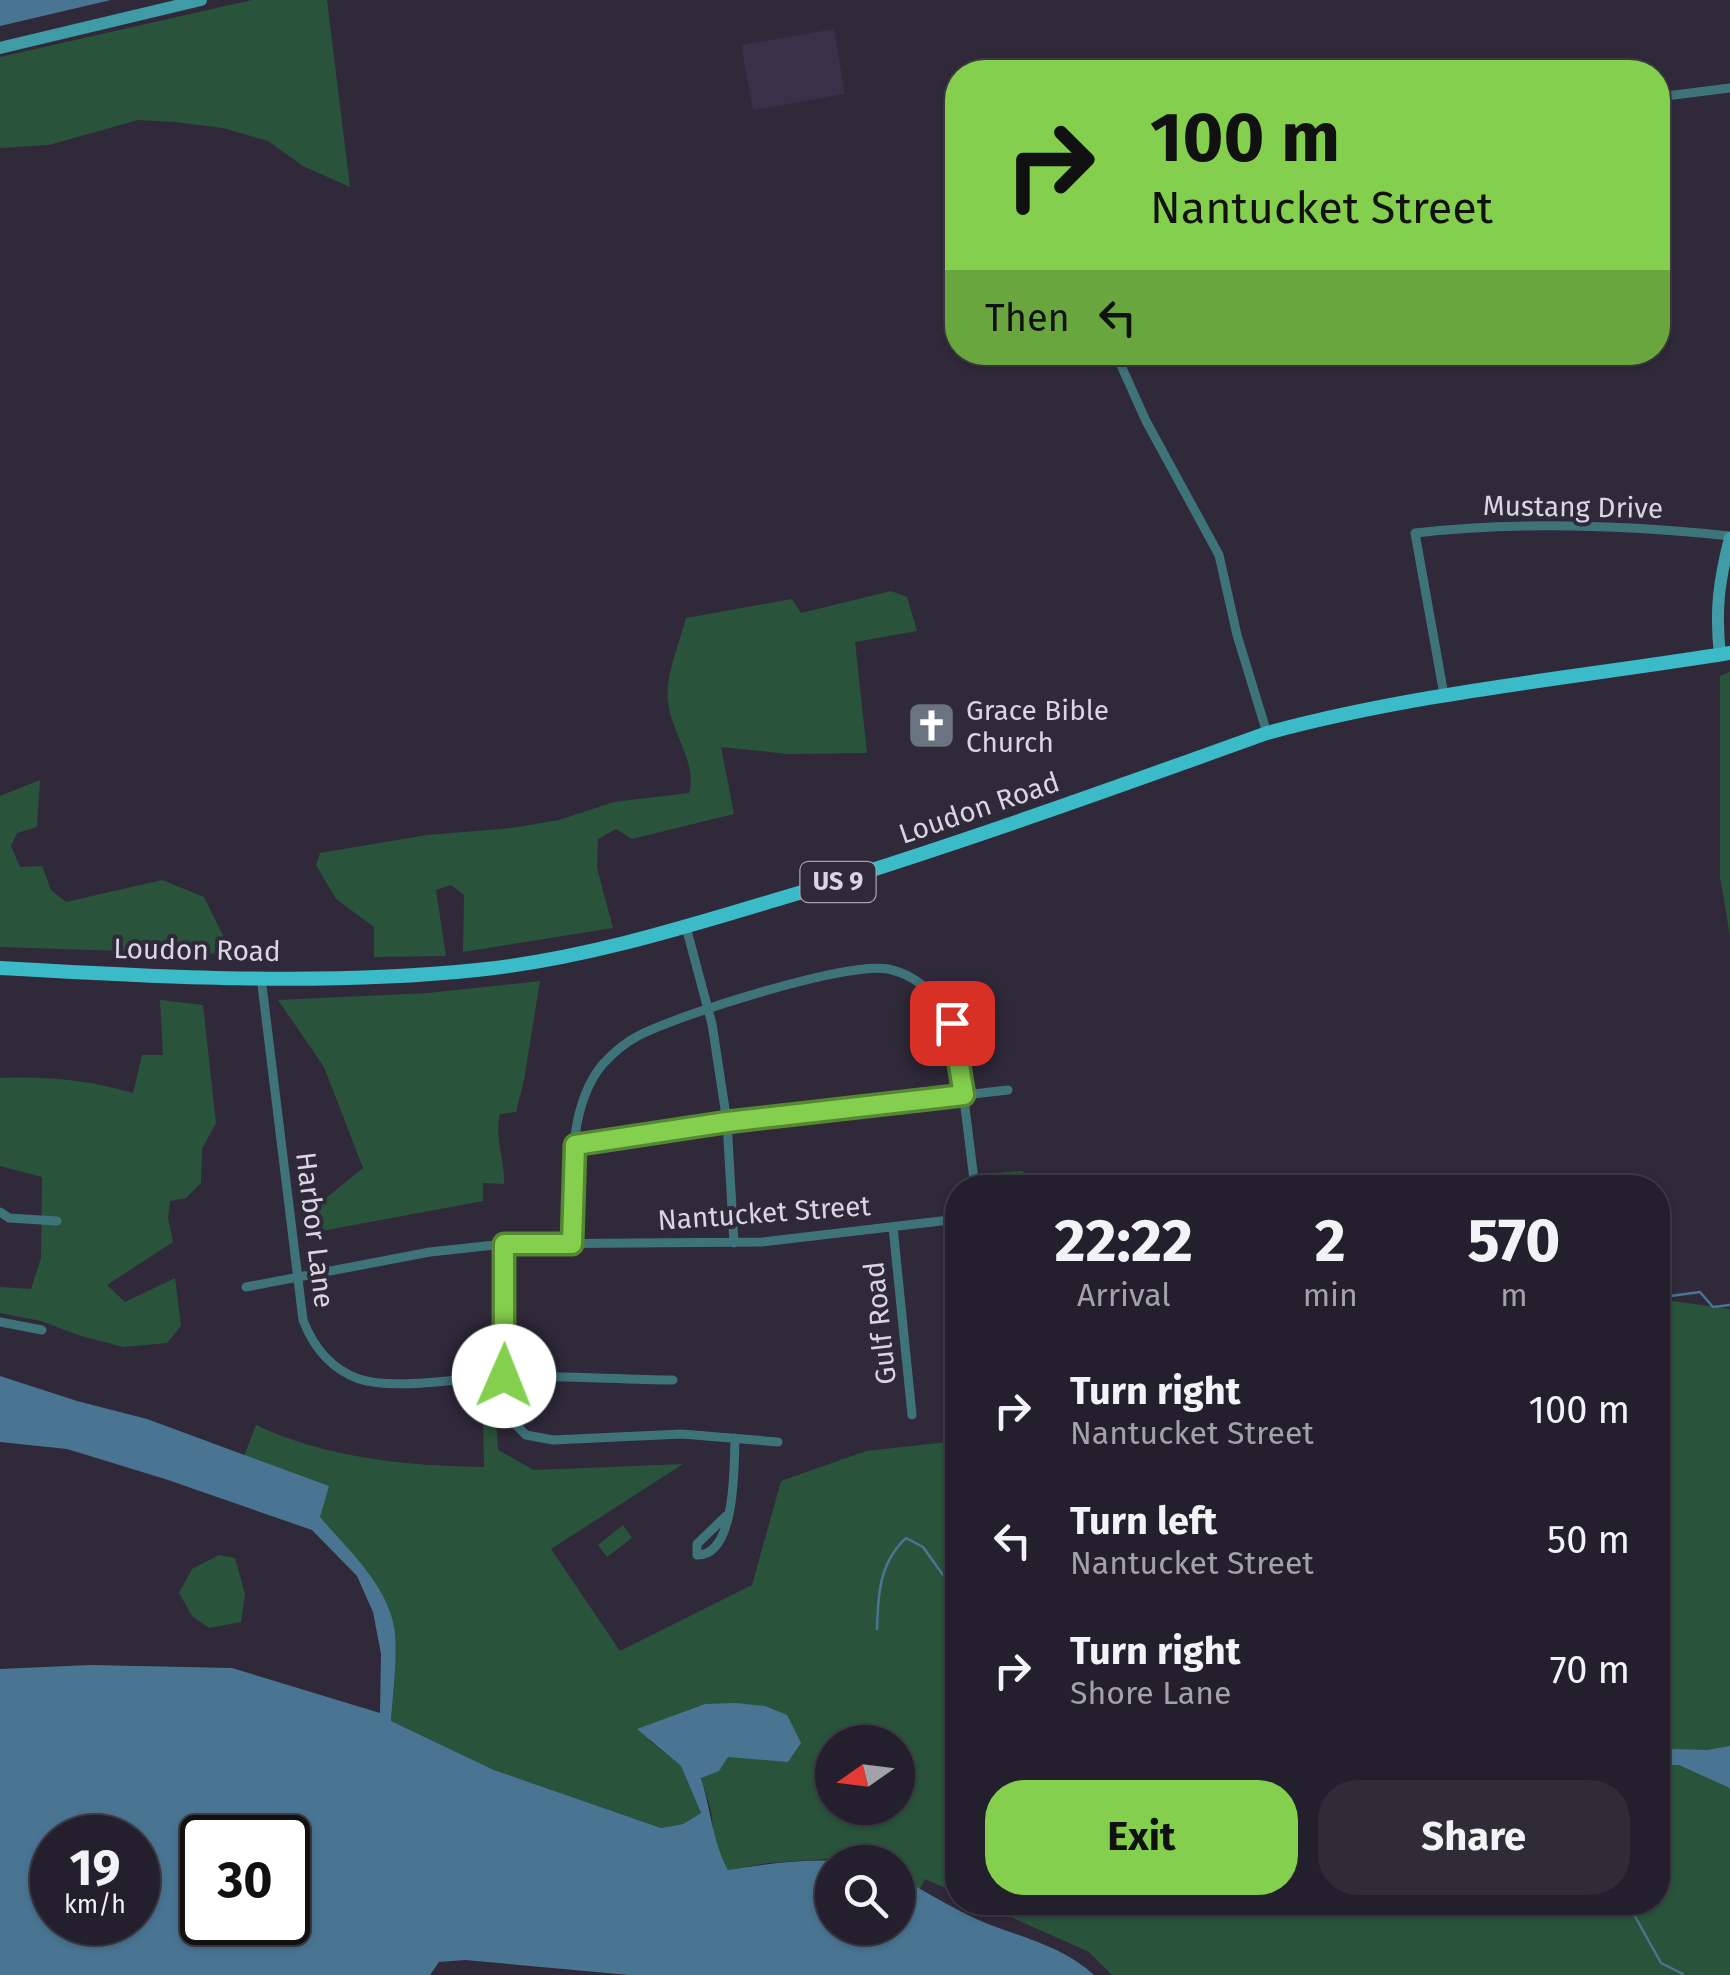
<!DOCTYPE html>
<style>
body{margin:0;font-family:"Fira Sans",sans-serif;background:#2f2c38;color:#f1f3f6;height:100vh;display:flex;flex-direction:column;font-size:38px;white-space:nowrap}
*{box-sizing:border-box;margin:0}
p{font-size:32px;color:#a3a2a9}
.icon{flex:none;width:55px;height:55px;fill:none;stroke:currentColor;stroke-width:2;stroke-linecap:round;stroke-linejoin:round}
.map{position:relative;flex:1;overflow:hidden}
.drawer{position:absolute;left:945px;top:1175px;width:725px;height:740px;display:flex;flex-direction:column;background:#231f2c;border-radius:40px;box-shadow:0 2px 8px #0004,0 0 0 2px #403d48}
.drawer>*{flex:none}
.guide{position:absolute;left:945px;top:60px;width:725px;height:305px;border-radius:40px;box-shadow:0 2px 8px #0004,0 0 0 2px #403d48;background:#84d04e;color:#111;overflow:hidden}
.needle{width:65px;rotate:256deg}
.tools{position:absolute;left:815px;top:1725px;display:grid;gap:20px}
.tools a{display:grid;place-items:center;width:100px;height:100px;border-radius:50%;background:#231f2c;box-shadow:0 2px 8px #0004,0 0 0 2px #403d48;font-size:50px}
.speed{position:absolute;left:30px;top:1815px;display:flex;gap:20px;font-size:50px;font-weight:700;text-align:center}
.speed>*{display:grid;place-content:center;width:130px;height:130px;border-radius:50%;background:#231f2c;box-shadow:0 2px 8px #0004,0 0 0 2px #403d48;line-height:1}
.speed small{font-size:25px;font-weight:400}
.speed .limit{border:5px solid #111;border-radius:15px;background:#fff;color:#111}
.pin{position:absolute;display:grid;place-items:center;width:85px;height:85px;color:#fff;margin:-42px;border-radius:20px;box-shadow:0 5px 15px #0006}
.me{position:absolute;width:110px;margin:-55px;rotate:1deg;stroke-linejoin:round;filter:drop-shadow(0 0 8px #0008)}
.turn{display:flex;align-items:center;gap:35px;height:210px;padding:0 40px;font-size:45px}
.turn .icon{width:130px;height:130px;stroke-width:2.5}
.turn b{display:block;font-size:70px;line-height:85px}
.then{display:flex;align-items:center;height:95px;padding:0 40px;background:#0003;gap:20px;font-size:38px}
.eta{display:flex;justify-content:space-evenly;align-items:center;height:170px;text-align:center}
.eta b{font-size:60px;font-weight:700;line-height:70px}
.cta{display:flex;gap:20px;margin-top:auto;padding:20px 40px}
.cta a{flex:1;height:115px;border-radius:40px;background:#84d04e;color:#111;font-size:40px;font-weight:700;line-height:115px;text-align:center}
.cta a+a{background:#2f2c38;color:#f1f3f6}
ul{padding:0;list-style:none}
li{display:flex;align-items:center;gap:30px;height:130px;padding:0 40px}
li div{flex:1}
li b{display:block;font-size:38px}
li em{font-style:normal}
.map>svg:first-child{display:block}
.built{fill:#393148}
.green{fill:#29543b;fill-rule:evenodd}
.water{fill:#497593;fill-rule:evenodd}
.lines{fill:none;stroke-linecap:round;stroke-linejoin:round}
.stream{stroke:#497593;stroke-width:2.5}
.street{stroke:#3e7479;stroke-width:9}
.secondary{stroke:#3f9ba5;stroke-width:12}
.primary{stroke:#3bbac7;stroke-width:14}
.route-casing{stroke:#568733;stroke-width:25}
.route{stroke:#84d04e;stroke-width:18}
.labels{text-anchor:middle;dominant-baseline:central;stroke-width:8;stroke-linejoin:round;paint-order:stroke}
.shield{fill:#2f293a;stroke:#a6a1af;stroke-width:2.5}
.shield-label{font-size:25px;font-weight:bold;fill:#d9d5e1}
.street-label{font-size:28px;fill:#d9d5e1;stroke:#2f293a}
.poi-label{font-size:28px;fill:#d9d5e1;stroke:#2f293a;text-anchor:start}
</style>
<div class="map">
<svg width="1730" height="1975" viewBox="0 0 1730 1975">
<rect width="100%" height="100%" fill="#2f293a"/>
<!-- built -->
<path class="built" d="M834,29L845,94L753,110L741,45Z"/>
<!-- green -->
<path class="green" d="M252,0H327L350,187L303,166L268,141L223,128L175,122L138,120L49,145L0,148V57Z
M891,591L907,597L917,631L855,642L867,753L788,754L721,747L734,814L632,839L616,829L598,839L597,868L613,928L463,952L464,895L451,885L436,890L446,956L374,957V927L336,899L316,865L320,853L427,835L512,828L559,820L614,802L689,793C698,764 671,732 668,702C665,674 679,646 686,618L792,599L801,613Z
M1730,672V936L1720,877V676Z
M40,780L37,827L17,833L11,846L20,867L42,866L51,890L66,902L162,880L204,897L229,948L212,954L0,947V796Z
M540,981L524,1080L516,1112L500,1114C494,1138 505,1159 504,1184L483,1183V1201L316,1232L315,1207L363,1168L324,1067L278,1000L428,993Z
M160,1000L203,1005L216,1123L202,1149L201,1183L186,1198L170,1201L168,1218L173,1242L107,1285L125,1302L175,1278L181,1326L167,1343L123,1347L78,1335L41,1321L0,1313V1287L31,1289L41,1258L42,1177L0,1166V1078C47,1076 89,1080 133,1093L142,1055H163Z
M1023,1171L1028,1187H1004L996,1173Z
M1658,1299L1730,1309V1975H1112L1089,1952L980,1903L1658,1902Z
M483,1418H496L498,1450L534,1470L683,1464L551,1549L620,1651L752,1585L781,1481L866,1451L957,1441V1893L925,1879L920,1889L898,1876V1862L826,1859L768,1863L728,1870L715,1846L711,1811L701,1777L705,1704L677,1716L650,1741L681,1766L701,1813L683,1824L661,1828L494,1770L391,1721L395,1670L388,1608L273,1466L244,1456L256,1425C325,1458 409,1466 484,1467ZM832,1742H898V1808H832Z
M623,1525L632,1538L607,1557L598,1545Z
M219,1555L235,1558L245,1594L241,1622L209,1628L192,1616L179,1593L192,1569Z"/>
<!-- water -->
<path class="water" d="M0,0H111L0,26Z
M0,1376L77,1401L147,1419L329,1486L320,1517C348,1550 391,1588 395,1634C397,1663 393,1693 391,1721L494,1770L661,1828L683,1824L701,1813L681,1766L637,1729L705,1704L736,1703L765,1706L787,1715L801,1743L788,1762L728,1757L719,1771L701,1778C711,1810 712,1840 728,1870C771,1863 812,1858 855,1862H832V1928H898V1876C927,1893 957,1911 988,1924C1025,1938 1065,1948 1094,1975H629L465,1960L439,1962L430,1975H0V1669L90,1665L232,1668L380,1713L381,1654L373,1612L357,1576L312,1530L165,1479L67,1449L0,1442ZM52,1838H138V1922H52ZM202,1838H288V1922H202Z
M1658,1724L1668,1728L1671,1749L1707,1750L1730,1746V1788L1679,1765H1666L1662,1773H1658Z"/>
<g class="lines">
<!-- stream -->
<path class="stream" d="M1658,1293L1663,1297L1700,1292L1713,1307L1730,1305
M877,1629C878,1595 879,1563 906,1538L923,1547L943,1575L958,1566
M1627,1902L1661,1963L1683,1974"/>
<!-- street -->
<path class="street" d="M1658,97L1730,88
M1115,352L1146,421L1219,555L1237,635L1267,733
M1444,695L1415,533C1519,521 1626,525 1730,536
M686,927L712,1024L727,1122L734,1243
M261,977L303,1320C313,1346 331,1369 359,1379C395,1391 465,1377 504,1376C561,1376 617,1379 673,1380
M575,1145L727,1122L1008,1090
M0,1212L9,1218L57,1221
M893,1227L912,1415
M504,1244V1376L508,1417L526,1435L553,1440L682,1434L778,1442
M572,1244C574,1187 564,1112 602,1065C612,1054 624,1043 638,1036C678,1015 847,961 888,969C922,976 945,1004 956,1035L975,1188
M246,1287L430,1252L504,1244L762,1242L958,1219
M0,1322L42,1330
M726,1516L697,1544V1555C736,1556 734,1467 735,1438"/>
<!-- secondary -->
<path class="secondary" d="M0,48L201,0
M1720,655C1715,610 1719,581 1730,538"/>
<!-- primary -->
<path class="primary" d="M0,968C153,977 325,986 477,970C577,960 676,930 772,901C939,851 1103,792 1267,733C1418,692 1576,678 1730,653"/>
</g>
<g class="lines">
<defs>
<path id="route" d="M504,1376V1244H572L575,1145L727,1122L964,1095L952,1023"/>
</defs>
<!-- route casing -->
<use href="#route" class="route-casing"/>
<!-- route -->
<use href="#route" class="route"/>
</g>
<!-- icons -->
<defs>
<symbol id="church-square" viewBox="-11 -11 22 22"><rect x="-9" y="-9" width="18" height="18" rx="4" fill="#6b7280" stroke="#2f293a"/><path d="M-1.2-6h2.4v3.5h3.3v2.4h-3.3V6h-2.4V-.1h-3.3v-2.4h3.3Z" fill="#fff"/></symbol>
</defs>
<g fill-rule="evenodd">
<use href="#church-square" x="904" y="698" width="55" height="55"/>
</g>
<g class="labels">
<!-- shield labels -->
<rect class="shield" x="800.5" y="862" width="75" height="40" rx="8"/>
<g class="shield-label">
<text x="838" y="882">US 9</text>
</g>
<!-- street labels -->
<g class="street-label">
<text transform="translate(1573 507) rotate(1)">Mustang Drive</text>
<text transform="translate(979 808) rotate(-19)">Loudon Road</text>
<text transform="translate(197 950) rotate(1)">Loudon Road</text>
<text transform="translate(764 1213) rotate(-4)">Nantucket Street</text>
<text transform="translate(315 1230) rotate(83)">Harbor Lane</text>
<text transform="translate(880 1323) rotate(-96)">Gulf Road</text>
</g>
<!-- poi labels -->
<g class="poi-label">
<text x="966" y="710">Grace Bible<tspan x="966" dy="32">Church</tspan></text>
</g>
</g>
</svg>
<div class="tools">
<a><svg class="needle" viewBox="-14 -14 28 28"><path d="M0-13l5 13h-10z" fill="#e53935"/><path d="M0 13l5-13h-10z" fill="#a3a2a9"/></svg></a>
<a><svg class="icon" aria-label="search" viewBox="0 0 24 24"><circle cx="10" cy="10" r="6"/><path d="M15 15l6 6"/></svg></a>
</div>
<div class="speed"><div>19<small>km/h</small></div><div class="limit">30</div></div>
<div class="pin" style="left:952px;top:1023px;background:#d93025"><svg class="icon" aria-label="arrive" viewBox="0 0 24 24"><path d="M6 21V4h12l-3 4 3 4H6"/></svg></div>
<svg class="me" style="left:504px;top:1376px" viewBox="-20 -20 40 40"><circle r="19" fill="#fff"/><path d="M0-13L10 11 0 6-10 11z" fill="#84d04e"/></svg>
<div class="guide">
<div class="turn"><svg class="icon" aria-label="right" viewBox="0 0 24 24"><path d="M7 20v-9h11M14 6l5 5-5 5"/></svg><div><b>100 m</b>Nantucket Street</div></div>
<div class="then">Then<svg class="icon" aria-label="left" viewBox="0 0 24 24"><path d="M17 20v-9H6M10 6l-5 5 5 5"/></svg></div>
</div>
<section class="drawer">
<div class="eta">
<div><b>22:22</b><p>Arrival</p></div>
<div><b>2</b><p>min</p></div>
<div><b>570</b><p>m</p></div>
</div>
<ul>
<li><svg class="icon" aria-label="right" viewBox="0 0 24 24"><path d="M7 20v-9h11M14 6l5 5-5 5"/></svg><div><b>Turn right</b><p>Nantucket Street</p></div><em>100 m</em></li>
<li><svg class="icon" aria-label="left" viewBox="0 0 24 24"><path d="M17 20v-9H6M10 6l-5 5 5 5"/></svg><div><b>Turn left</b><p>Nantucket Street</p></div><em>50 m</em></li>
<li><svg class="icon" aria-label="right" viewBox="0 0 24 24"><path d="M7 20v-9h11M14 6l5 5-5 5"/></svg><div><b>Turn right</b><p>Shore Lane</p></div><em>70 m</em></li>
</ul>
<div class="cta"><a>Exit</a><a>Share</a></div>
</section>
</div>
